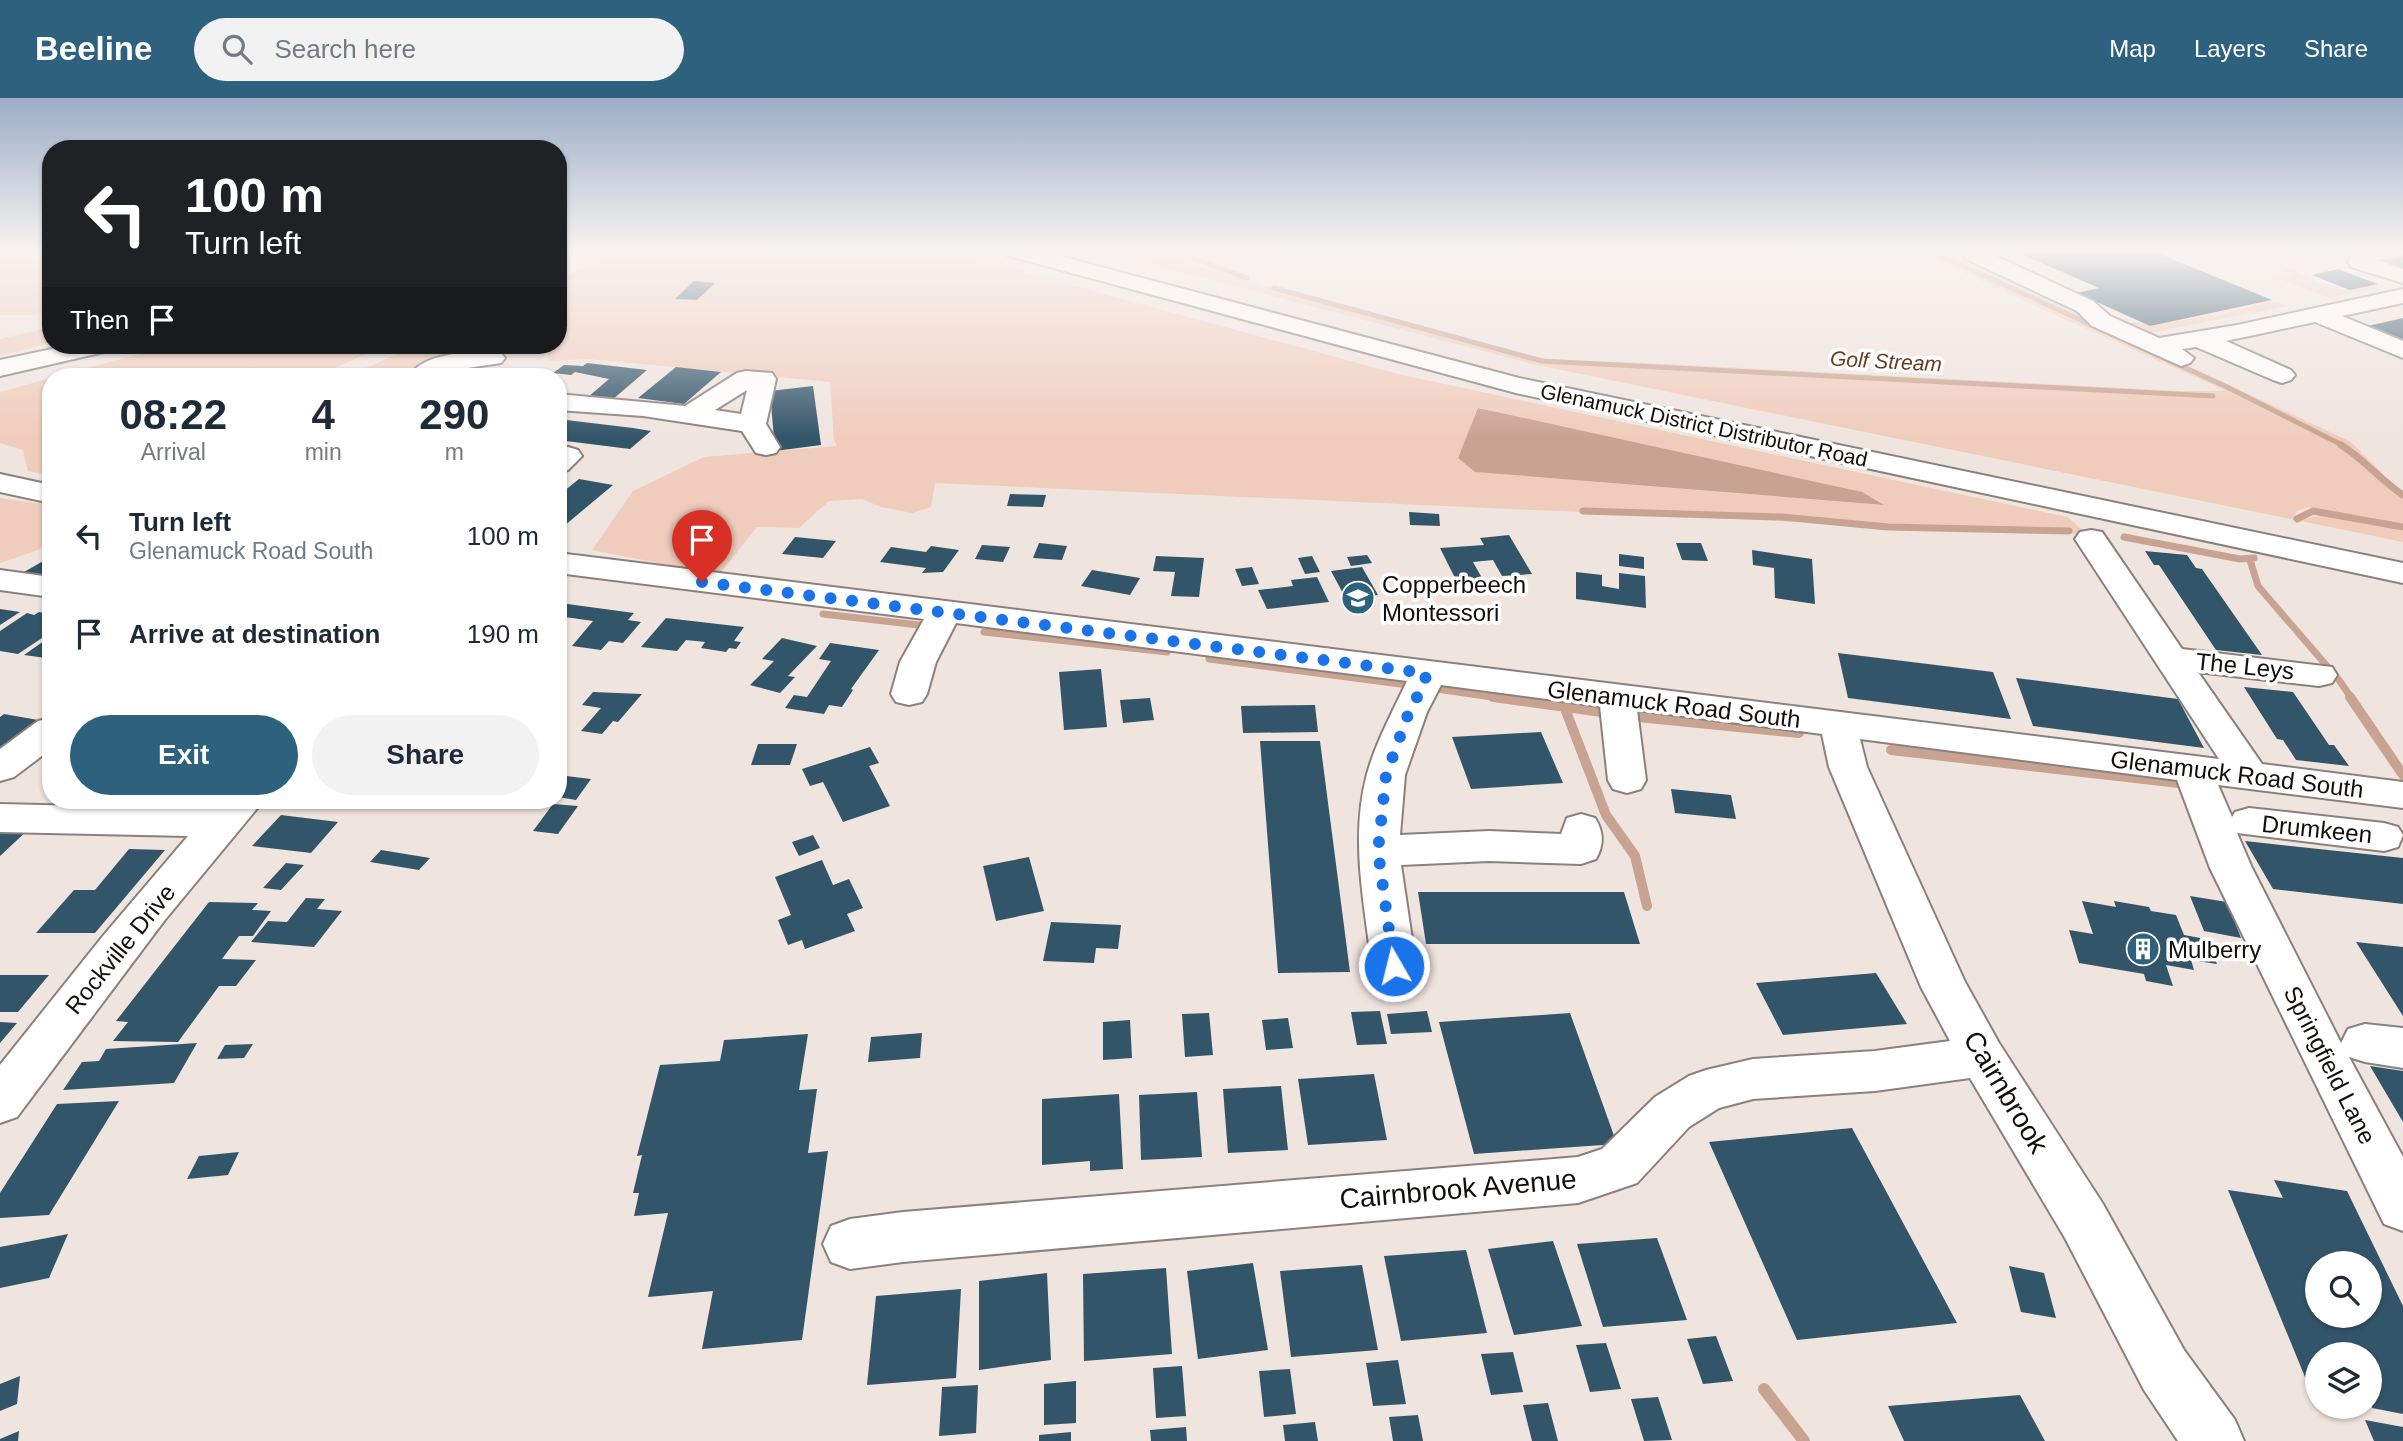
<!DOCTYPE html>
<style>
body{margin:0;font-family:Helvetica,sans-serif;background:#f2f2f3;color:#1f2937;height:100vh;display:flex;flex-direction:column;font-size:26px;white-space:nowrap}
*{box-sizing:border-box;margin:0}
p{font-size:23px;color:#747a83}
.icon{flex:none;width:38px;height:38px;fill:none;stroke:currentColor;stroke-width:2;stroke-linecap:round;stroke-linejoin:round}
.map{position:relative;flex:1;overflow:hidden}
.drawer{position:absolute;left:42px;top:270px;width:525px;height:441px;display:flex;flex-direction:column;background:#fff;border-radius:28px;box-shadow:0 2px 5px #0004}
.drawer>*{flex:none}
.guide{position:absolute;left:42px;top:42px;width:525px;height:214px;border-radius:28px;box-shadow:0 2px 5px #0004;background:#202124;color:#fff;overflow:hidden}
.controls{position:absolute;left:2305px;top:1153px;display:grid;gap:14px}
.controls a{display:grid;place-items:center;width:77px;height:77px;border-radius:50%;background:#fff;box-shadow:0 2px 5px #0004;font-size:35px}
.pin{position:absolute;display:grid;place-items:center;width:60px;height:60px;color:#fff;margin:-72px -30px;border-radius:50% 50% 50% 0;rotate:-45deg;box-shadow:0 0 7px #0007}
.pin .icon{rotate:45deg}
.me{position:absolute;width:77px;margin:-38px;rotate:352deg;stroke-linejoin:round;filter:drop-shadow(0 0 5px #0008)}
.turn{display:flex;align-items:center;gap:24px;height:147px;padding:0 28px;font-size:32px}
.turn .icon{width:91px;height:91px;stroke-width:2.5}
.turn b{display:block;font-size:49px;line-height:60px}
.then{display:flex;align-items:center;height:66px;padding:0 28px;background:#0003;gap:14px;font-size:26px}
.eta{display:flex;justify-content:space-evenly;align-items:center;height:119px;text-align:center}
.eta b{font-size:42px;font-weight:700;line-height:49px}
.primary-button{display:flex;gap:14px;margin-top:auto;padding:14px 28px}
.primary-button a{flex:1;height:80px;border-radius:42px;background:#2d617d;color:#fff;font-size:28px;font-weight:700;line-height:80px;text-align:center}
.primary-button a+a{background:#f2f2f3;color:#1f2937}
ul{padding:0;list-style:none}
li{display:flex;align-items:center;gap:21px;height:98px;padding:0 28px}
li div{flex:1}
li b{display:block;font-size:26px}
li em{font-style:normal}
header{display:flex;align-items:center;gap:42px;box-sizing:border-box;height:98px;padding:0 35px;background:#2d617d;color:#fff}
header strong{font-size:33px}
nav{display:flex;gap:38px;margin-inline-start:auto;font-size:24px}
.search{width:490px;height:63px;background:#f2f2f3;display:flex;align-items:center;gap:18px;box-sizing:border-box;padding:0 24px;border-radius:38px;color:#747a83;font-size:26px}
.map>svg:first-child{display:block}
.green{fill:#f0ccbc;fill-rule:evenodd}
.water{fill:#c9a392}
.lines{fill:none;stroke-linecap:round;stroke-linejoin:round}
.stream-far3{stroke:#c9a392;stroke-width:5}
.stream-far2{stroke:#c9a392;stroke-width:7}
.stream-far1{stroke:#c9a392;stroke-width:10}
.stream{stroke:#c9a392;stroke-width:12}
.building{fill:#335569;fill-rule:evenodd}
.minor-casing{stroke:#8b807c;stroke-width:4}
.major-casing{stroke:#8b807c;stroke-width:4}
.minor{fill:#fff;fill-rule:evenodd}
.major{fill:#fff;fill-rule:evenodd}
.route{stroke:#1a73e8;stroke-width:12;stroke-dasharray:0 21.6}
.labels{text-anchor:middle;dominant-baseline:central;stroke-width:7;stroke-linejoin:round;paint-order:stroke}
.far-water-label{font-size:21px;font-style:italic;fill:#6b3820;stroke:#fff}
.far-street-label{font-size:21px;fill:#120e0c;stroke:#fff}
.poi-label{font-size:24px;fill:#120e0c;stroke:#fff;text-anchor:start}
.street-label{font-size:24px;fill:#120e0c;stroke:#fff}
.near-street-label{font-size:28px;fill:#120e0c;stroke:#fff}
</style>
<header>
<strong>Beeline</strong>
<div class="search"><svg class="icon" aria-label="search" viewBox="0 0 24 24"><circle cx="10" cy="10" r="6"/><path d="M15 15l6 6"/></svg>Search here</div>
<nav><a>Map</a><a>Layers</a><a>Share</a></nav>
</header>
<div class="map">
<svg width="2403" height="1343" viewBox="0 0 2403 1343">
<rect width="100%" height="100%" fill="#f0e4df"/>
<!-- green -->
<path class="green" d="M0,152H51V162L38,181L51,183V213L34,217H0Z
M624,152H943L1398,276L2067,419L2089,437L935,385L931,409L912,415L881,409L862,401L829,403L799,430L757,429L719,477L592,452L633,393L704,359L837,348L834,342L830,284L589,261L548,263L549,247H558V182ZM1479,310L1882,407L1476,374L1458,360Z
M1095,152H1161L1192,165L1277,192L1539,263L1628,264L2179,293H2226L2015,199L1917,152H1941L2351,344L2403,396V426L2308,409L2297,413L2294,420L2302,423C2327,409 2375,427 2403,433V444L1537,267Z
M2290,171L2326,188C2335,186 2341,193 2349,192C2362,192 2373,184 2385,188L2329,200L2277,180L2293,177L2283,172Z
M2276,204L2287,208L2144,236L2119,226L2139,224L2150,228L2210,217L2215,219L2244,210Z
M51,229V244L0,258V241Z
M174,247H386L317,278H57Z
M417,247H464L458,259L442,273L491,270L514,273L504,278H348Z
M51,280V378L28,373L23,352L0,345V294Z
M0,400L51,407V443L38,452L0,465Z"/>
<!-- water -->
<path class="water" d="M1478,310L1862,394L1884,407L1475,374L1458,360Z"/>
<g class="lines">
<!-- stream-far3 -->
<path class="stream-far3" d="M1171,152L1247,180
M1928,152L2227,289L2344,348
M1274,190L1542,263L2213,298"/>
<!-- stream-far2 -->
<path class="stream-far2" d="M2341,347C2364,361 2380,382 2403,397
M1583,413L1782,419L1888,429L2069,433
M2297,421L2313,413L2403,429
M2124,439L2240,461L2254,460
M2250,462L2258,488L2339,582L2352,601
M823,516L919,527
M984,534L1167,554
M1209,561L1416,588
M1430,590L1506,601"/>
<!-- stream-far1 -->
<path class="stream-far1" d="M1493,599L1609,615
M2350,599L2403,677
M1564,608L1606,717L1635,758L1647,808
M1628,618L1799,635
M1891,652L2179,685"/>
<!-- stream -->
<path class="stream" d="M1764,1291L1804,1343"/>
</g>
<!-- building -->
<path class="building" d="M2012,152H2150L2272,202L2150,228L2077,195L2099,190Z
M2403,152V172L2367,159Z
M2338,171L2351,176L2378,186L2350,192L2312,177Z
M694,183L715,185L697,202L675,201Z
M2403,220V245L2363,229Z
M587,265L647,272L612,302L588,299L609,281L575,274L571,277L553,275L564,267L583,268Z
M676,269L721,274L684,306L638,300Z
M813,288L821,347L775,353L770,293Z
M558,321L633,330L651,333L630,351L558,342L566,333L558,339Z
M579,381L613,387L558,433V398Z
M1010,396L1046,397L1043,409L1007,408Z
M1409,414L1439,416L1440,428L1410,427Z
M1509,437L1532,476L1502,478L1493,462L1473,464L1482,480L1456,482L1440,450L1484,447L1480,440Z
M795,439L836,443L823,460L782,456Z
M1039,445L1067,448L1062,462L1033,460Z
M1676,445H1701L1708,463L1682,462Z
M982,447L1010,449L1003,464L975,461Z
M931,448L959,452L943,474L922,475L926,470L880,464L891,449L926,454Z
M1752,452L1812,461L1815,506L1775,500L1774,470L1753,467Z
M2145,453L2187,457L2196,470L2202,471L2262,557L2216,552L2159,467H2154Z
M1619,456L1644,459V471L1619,468Z
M1367,457L1372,465L1351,468L1347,459Z
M1156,458L1204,460L1199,499L1171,498L1175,474L1153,473Z
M1312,458L1320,474L1305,476L1298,460Z
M45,462H51V479L24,474Z
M1252,469L1259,486L1242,488L1235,471Z
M1362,469L1378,497L1346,501L1331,473Z
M1092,472L1140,480L1130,497L1081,488Z
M1576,474L1602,477V488L1619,491V475L1645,478L1646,510L1576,501Z
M1317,479L1329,504L1267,511L1258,492L1293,488L1291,482Z
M560,505L634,515L628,522L641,524L623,545L609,543L601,552L572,548L593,523L558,518Z
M0,511L20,514L0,527Z
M39,514L51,516L48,519H51V534L18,556L0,553V533L27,515L34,517Z
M666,520L744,529L734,543L741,544L736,551L729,550L726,554L701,550L705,544L686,542L677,553L641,549Z
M51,538V557L46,560L24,557Z
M782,540L817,548L788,578L795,579L780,595L750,587L774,563L762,561Z
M830,545L879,552L851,591L853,592L842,609L829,607L824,616L785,610L794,597L807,599L831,563L819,561Z
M1838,555L1993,574L2011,621L1848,600Z
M1101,571L1107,629L1064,632L1059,574Z
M2016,580L2178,601L2204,650L2033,628Z
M2244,589L2293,594L2329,647H2334L2349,668L2296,662L2283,642L2277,641Z
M593,594L642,596L618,624L613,623L602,636L581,633L601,610L582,607Z
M1150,600L1154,622L1123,625L1120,602Z
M1315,607L1318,634L1243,635L1241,608Z
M4,616L38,622L0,650V619Z
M1541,634L1563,685L1471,691L1452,639Z
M1260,643H1320L1350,874L1278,875Z
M758,646H797L790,667H751Z
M870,649L879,665L869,668L890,708L843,724L823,684L810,688L802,671Z
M558,677L591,681L576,702L558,699Z
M1671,691L1731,697L1736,721L1675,715Z
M334,702H377L370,709Z
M553,706L578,708L558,736L533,733Z
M281,717L338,724L311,755L252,748Z
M0,728L30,730L0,758Z
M813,737L820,750L799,758L792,744Z
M2245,743L2403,760V806L2273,791Z
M129,751L165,752L95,835H36L74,792H95Z
M381,752L430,760L419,772L370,764Z
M1029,759L1044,813L996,823L983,768Z
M822,762L833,787L849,781L863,810L847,816L855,833L805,851L802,842L788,847L778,822L791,817L775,779Z
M286,765L304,767L281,792L263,790Z
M1418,794H1624L1640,846H1426Z
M2190,798L2227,804L2241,840L2204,833Z
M306,800L325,801L317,811L342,813L314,849L251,844L268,823L287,824Z
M2082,803L2116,809L2114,803L2149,809L2151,813L2176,817L2184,837L2206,841L2217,866L2191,862L2194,872L2166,867L2173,888L2146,883L2144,876L2079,865L2069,832L2093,836Z
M209,804L258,805L252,812L271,813L253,838H239L222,861L256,862L236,888H219L178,944L113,943L128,924L116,923Z
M1051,824L1121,827L1118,851L1096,850L1094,865L1043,863Z
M2356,844L2403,849V918Z
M1876,875L1907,926L1783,937L1756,885Z
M0,877H49L18,914H0Z
M1380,913L1387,946L1357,947L1351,914Z
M1427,913L1432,934L1391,936L1387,916Z
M1209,915L1213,957L1185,959L1182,916Z
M1570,915L1617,1046L1474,1056L1439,924Z
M1288,920L1293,950L1266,952L1262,922Z
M1130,922L1132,960L1103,962V924Z
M0,924L17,925L0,945Z
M922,935L920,960L868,964L871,939Z
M808,936L799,992L817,991L808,1055L828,1053L802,1242L702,1251L713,1193L648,1199L668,1115L634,1118L639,1095H633L642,1057L637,1058L660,967L720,963L724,942Z
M197,945L174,985L63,992L82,964L99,963L106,951Z
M253,946L244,960L217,961L225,947Z
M2370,968L2403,973V1024Z
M1374,976L1387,1042L1308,1047L1298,981Z
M1281,988L1288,1052L1228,1055L1223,991Z
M1197,994L1202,1059L1141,1062L1139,997Z
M1119,996L1123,1071L1090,1073V1063L1042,1067V1001Z
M119,1003L49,1117L0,1120V1095L57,1006Z
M1852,1030L1957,1225L1797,1242L1709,1044Z
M239,1054L228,1077L187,1081L199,1058Z
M2274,1082L2347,1093L2403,1208V1316L2372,1310L2370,1304V1256H2317V1281L2305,1279L2228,1092L2283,1100ZM2317,1166H2370V1218H2317Z
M68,1136L49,1180L0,1190V1149Z
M1657,1140L1687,1222L1603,1229L1577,1146Z
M1553,1143L1582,1228L1514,1237L1488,1151Z
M1466,1152L1487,1235L1401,1243L1384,1158Z
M1253,1165L1268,1252L1198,1261L1187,1173Z
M1362,1167L1378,1252L1291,1259L1280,1173Z
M2009,1168L2044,1175L2056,1220L2021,1214Z
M1166,1170L1172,1256L1084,1263L1083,1176Z
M1047,1175L1051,1262L979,1272V1183Z
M961,1191L956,1280L867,1287L876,1198Z
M1716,1238L1733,1283L1703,1286L1687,1241Z
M1606,1245L1621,1291L1590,1294L1576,1247Z
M1513,1254L1523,1294L1491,1297L1481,1256Z
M1398,1262L1406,1306L1373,1308L1366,1265Z
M1182,1268L1186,1318L1156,1320L1153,1270Z
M1290,1271L1296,1316L1264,1319L1259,1273Z
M20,1278L17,1306L0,1313V1286Z
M1076,1283V1325L1044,1327V1286Z
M978,1287L976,1335L939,1338L942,1289Z
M2020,1297L2045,1343H1904L1888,1308Z
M1658,1299L1672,1342L1644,1343L1631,1301Z
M1548,1305L1558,1343H1532L1523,1307Z
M1418,1317L1423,1343H1393L1389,1319Z
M2365,1322L2403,1329V1343H2374Z
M1315,1324L1318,1343H1285L1283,1327Z
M1186,1329L1187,1343H1151L1150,1332Z
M19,1333L18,1343H0V1341Z
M1071,1334V1343H1039V1337Z"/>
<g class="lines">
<defs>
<path id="minor" d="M1966,152H1983L2093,203L2110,218L2159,240L2237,227L2403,191V205L2342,218L2403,243V260L2315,224L2226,243L2291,272L2295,277L2291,282L2282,285L2273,282L2196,249L2182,251L2194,260L2190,265L2181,268L2092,228L2077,213L1966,161L1963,156Z
M2362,152H2403L2402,157L2377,162L2403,171V185L2351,169L2348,164L2354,154Z
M492,252L501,255L505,260L501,265L454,272L441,278H409C425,254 467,255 492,252Z
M746,273L772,275L776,281L766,326L780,349L776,355L766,357L756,355L742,333L643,318L558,312V296L685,308L737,275ZM747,292L741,316L715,312Z
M568,349L578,352L582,358L568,372L558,375V352Z
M0,376L51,387V405L0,394Z
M2091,432L2102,434L2182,551L2332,569L2337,577L2332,585L2319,588L2198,574L2262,666L2403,684V710L2218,687L2232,719L2235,714L2249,710L2384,725L2398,729L2403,737L2398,749L2384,753L2237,735L2252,770L2341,945L2348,931L2365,926L2403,930V970L2365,964L2349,959L2403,1059V1133L2384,1126L2210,770L2177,682L1860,641L1867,669L1965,884L1999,945L2103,1106L2184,1252L2235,1322L2244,1343H2178L2144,1292L2065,1140L1970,980L1875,993L1753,1001L1719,1010L1689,1029L1637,1085L1578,1105L903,1164L850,1171L831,1164L823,1146L831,1128L850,1121L903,1114L1578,1059L1602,1051L1655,999L1689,978L1706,972L1753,961L1875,953L1950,943L1921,889L1829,669L1822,636L1637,612L1646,682L1641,691L1627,695L1613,691L1608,682L1600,608L1441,587L1427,614L1405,677L1400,737L1489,733L1561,736L1567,720L1581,716L1595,720C1604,734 1604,747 1596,761L1581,766L1489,763L1401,767L1416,868L1410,880L1394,885L1378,880L1372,868C1364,805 1350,739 1367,676C1376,644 1393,613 1407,583L956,525L936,564L927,596L922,604L909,607L896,604L891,596L900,564L924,521L558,475V455L2219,661L2075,441L2080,434Z
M0,472L51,479V499L0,492Z
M51,620V651L14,679L0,683V651L38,623Z
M221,702H264L164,823L17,1019L0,1025V967L103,838L188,738L0,734V706L213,711Z"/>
<path id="major" d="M1002,152H1037L1519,280L2403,465V485L1516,295L1005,157Z
M71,247H116L113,252L0,278V262Z"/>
</defs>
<!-- minor casing -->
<use href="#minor" class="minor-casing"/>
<!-- major casing -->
<use href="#major" class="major-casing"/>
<!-- minor -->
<use href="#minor" class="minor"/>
<!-- major -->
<use href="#major" class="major"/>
</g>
<!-- sky -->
<linearGradient id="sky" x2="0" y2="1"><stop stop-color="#9badc6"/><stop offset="0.45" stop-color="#f8f3f1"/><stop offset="1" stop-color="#f8f3f1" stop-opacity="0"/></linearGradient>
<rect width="2403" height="340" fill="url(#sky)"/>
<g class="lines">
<!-- route -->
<path class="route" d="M702,484L1426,575L1425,584L1409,614L1386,677L1378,753L1394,868"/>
</g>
<!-- icons -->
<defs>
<symbol id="school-disc" viewBox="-11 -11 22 22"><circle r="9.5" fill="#2d617d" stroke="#fff"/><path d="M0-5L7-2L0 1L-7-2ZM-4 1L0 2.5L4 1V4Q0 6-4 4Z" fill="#fff"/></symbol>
<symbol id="building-disc" viewBox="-11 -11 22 22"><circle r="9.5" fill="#2d617d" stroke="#fff"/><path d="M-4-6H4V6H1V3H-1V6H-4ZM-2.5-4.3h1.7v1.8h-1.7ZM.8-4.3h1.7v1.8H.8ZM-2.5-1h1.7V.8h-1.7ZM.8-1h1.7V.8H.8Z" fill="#fff"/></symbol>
</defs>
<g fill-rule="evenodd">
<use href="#school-disc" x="1339" y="481" width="38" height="38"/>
<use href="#building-disc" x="2124" y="832" width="38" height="38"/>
</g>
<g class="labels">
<!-- far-water labels -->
<g class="far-water-label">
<text transform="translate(1886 263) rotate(3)">Golf Stream</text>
</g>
<!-- far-street labels -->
<g class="far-street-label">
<text transform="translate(1704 327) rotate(12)">Glenamuck District Distributor Road</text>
</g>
<!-- poi labels -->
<g class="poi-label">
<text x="1382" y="486">Copperbeech<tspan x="1382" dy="28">Montessori</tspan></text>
<text x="2168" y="851">Mulberry</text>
</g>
<!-- street labels -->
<g class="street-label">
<text transform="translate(2245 568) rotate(6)">The Leys</text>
<text transform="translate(1674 606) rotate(7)">Glenamuck Road South</text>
<text transform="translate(2237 676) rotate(7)">Glenamuck Road South</text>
<text transform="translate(2317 731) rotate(6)">Drumkeen</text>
<text transform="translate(120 851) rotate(-51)">Rockville Drive</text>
<text transform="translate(2330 967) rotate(63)">Springfield Lane</text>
</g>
<!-- near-street labels -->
<g class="near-street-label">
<text transform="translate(2006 994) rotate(59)">Cairnbrook</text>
<text transform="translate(1458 1091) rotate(-5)">Cairnbrook Avenue</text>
</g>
</g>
</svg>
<div class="controls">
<a><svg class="icon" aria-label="search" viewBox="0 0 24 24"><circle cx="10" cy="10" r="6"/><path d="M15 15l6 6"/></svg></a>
<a><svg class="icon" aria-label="layers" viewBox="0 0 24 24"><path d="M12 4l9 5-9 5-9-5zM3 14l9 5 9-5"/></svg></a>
</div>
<div class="pin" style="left:702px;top:484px;background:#d93025"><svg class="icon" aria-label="arrive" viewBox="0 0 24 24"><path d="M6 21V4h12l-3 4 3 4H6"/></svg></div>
<svg class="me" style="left:1394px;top:868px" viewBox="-20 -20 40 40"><circle r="17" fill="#1a73e8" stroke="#fff" stroke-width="3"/><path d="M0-11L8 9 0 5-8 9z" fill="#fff"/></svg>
<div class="guide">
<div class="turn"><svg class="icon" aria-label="left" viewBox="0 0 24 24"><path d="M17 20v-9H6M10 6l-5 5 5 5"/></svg><div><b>100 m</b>Turn left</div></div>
<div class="then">Then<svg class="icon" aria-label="arrive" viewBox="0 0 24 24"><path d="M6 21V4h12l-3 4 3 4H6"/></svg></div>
</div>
<section class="drawer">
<div class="eta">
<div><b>08:22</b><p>Arrival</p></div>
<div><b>4</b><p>min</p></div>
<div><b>290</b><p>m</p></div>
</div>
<ul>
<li><svg class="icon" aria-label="left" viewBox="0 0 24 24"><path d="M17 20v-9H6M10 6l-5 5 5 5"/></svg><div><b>Turn left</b><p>Glenamuck Road South</p></div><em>100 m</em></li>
<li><svg class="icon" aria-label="arrive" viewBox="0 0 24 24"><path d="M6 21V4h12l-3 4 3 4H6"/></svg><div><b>Arrive at destination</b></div><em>190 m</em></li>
</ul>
<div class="primary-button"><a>Exit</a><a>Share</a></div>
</section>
</div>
